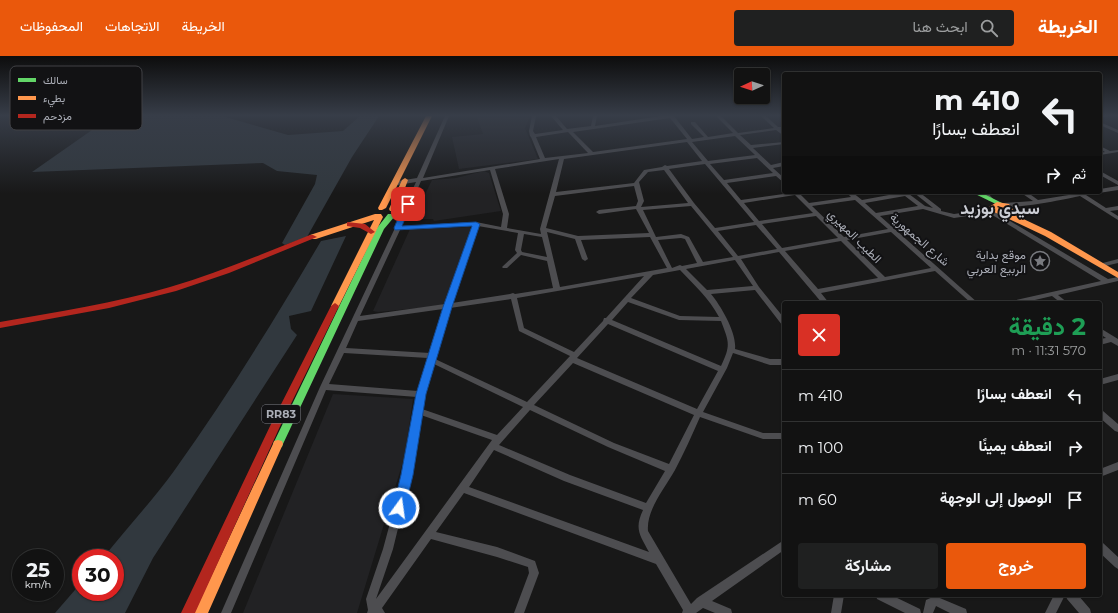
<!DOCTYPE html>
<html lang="ar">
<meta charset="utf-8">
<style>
body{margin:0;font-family:Montserrat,Vazirmatn,sans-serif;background:#1f2020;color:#f1f3f6;direction:rtl;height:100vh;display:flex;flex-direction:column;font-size:15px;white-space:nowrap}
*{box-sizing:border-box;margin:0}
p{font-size:13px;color:#9c9e9f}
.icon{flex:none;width:22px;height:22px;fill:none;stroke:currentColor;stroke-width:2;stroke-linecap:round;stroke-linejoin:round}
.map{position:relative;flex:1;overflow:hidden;direction:ltr}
.panel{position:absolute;left:782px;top:245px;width:320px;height:296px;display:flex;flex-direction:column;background:#121212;border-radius:4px;box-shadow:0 1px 3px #0004,0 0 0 1px #313232;direction:rtl}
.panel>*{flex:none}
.hud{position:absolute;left:782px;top:16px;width:320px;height:122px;border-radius:4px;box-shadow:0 1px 3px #0004,0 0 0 1px #313232;direction:rtl;background:#121212;color:#f1f3f6;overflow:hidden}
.needle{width:26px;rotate:267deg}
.controls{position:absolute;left:734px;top:12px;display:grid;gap:8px}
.controls a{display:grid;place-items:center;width:36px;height:36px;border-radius:4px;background:#121212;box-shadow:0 1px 3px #0004,0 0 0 1px #313232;font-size:20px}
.speed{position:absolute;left:12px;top:493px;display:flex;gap:8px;font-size:20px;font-weight:700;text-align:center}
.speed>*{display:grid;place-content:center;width:52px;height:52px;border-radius:50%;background:#121212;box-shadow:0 1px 3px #0004,0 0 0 1px #313232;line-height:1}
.speed small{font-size:10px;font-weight:400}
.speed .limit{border:6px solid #d22;background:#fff;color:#111}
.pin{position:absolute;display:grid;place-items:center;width:34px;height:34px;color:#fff;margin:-17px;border-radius:8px;box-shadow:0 2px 6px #0006}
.me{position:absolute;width:44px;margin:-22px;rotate:14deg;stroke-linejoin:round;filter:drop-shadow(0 0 3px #0008)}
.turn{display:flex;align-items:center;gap:14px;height:84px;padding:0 16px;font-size:18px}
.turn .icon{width:52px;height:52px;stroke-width:2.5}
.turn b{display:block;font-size:28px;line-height:34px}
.then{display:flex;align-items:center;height:38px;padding:0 16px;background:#0003;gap:8px;font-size:15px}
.round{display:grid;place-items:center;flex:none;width:42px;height:42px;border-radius:4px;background:#1f2020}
.headline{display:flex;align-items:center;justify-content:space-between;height:68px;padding:0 16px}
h1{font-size:24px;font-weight:700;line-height:30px;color:#1e9e55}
.button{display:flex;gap:8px;margin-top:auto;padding:8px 16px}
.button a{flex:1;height:46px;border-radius:4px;background:#ea580c;color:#fff;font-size:16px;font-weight:700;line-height:46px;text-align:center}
.button a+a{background:#1f2020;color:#f1f3f6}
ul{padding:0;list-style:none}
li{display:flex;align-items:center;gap:12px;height:52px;padding:0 16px;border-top:1px solid #313232}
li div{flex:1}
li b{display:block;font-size:15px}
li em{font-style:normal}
header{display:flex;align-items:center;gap:24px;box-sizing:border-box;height:56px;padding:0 20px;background:#ea580c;color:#fff}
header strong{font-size:19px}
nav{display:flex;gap:22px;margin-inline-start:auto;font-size:14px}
.search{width:280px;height:36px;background:#1f2020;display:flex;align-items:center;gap:10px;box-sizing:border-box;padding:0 14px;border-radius:4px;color:#9c9e9f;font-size:15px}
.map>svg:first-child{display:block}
.built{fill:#222224}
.water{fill:#31383e}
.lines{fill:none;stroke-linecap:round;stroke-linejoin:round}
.street{fill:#4d4d50;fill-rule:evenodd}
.fast{fill:#63d668;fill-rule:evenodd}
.slow{fill:#ff974d;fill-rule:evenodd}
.jam{fill:#b3261e;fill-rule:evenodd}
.route{fill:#1a73e8;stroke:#114b97}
.labels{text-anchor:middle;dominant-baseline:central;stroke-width:4;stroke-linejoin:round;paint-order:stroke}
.shield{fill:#121214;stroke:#7d7f86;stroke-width:1}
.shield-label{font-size:11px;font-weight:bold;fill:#abaeb7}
.street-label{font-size:12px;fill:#abaeb7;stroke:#121214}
.poi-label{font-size:12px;fill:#abaeb7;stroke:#121214;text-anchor:end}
.far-town-label{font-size:17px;font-weight:bold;fill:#cbcdd4;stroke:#121214}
.key{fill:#121214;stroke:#404145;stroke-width:1}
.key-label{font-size:11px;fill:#abaeb7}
</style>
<header>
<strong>الخريطة</strong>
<div class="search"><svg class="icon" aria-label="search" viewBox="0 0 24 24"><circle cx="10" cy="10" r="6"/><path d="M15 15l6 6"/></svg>ابحث هنا</div>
<nav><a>الخريطة</a><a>الاتجاهات</a><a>المحفوظات</a></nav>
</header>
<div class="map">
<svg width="1118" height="557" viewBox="0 0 1118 557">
<rect width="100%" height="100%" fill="#181818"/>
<!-- built -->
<path class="built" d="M530,60L525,72L538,103L459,113L452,81L483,78L477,61Z
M484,115L489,117L501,155L434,165L433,163H413L432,124L456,122Z
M469,171L472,172L447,245L440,250L378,256L373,255L410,173Z
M333,338L413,343L405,399L357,557H243Z"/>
<!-- water -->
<path class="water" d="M112,60H222L288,79L343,75L360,60H379L352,101L307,181L285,189L282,187L315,128L317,119L277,115L263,107L32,116Z
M346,180L311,255L289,260L291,273L297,279L153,502L125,557H55L81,527V536H115V502H103C126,473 152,445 174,415C227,341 275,263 321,185Z"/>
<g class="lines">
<!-- street -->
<path class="street" d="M445,60H449L423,122L540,103L531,81L530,80L529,75L532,60H536L533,75L535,78L563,74L551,60H556L567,73L591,70L593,60H597L595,70L661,60H674L692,83L704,81L691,68V66H695L708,81L733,77L716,60H721L738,77L774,72L761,60H766L778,71H784V73L781,74L784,77V80L776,74L740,79L751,89L784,86V88L753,92L771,109L784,106V110L773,112L784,122V127L776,120L727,127L741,144L798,136L809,147L851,141L846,136H852L862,144L905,136H911L909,138L925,150L933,152L913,136H919L941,153V155L954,158L989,153L995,154V156L1108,223L1118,221V225L1058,239L1068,247H1061L1052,240L1022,247H1009L1012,245L1101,225L989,157L954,162L923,153L880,160L978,247H971L935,215L821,237L829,247H822L779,196L741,203L759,231L784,262V269H782L755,234L711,238C721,250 737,277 735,293L770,303H784V309H770L733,297L727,312L703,356L763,377H784V383H763L700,361C692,379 684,397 675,414C665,432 646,454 648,475L691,548L697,542L784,484V494L712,545L731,553L732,557H715L703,552L696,557H682L683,554L656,508L464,437L436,476L497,491L535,505L539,517L524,557H514L529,517L528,511L497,501L431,483L382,552L385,557H367L368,554L366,543L383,493L403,419L417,341L326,334L231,557H221L320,331L395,172L416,126L398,129L395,127L398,125L417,122ZM670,62L687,83L593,96L573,76ZM568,76L588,97L545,102L536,81ZM735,80L755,99L708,105L692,86ZM687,86L702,105L667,110L665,109L662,111L644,114L634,127L556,136L564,103ZM757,102L773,117L724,124L710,108ZM559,103L540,173L541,178L507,172L509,158L495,113ZM705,108L754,166L715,172L694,147L669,113ZM490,114L503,158L501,171L476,166L402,170L421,125ZM664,114L688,147L641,151L644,145L639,126L648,116ZM634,130L638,145L636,150L599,154L596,156L599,158L636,153L649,177L578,180L546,172L555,140ZM795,139L813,157L759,165L744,147ZM905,140L918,150L876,157L865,147ZM855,144L888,173L844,181L812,150ZM691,150L733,201L703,206L689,181L681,178L656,181L643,154ZM816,160L838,182L782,192L762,168ZM756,169L777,193L738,200L718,175ZM472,170L445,248L360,260L400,174ZM478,170L518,177L515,194L517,197L502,211L503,212H507L521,199L547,205L553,232L515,238L513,237L510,238L452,247ZM547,176L575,183L582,203L585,205L588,203L581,184L650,181L667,212L560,231ZM891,176L931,212L885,221L847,184ZM524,178L542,181L547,201L522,196L521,194ZM681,182L685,183L697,207L682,210L680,209L672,212L658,184ZM841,185L878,222L818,233L785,195ZM735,204L753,230L707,234L686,213ZM680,214C694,229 709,242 719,261L680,260L631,242L653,219ZM644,220L606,262H604L603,265L574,296L524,272L517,242ZM511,243L519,275L570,300L527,346L435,303L450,252ZM628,246L679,264L721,265C729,286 731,289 721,310L612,264ZM443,253L430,297L346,292L358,265ZM608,268L718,315L697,353L577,302ZM344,297L428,302L418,335L329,328ZM573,307L694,359L669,408L614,387L534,349ZM434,308L523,351L497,379L422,353L425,338ZM530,354L608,391L665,415L646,447L570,419L499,389ZM421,359L492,384L376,543L393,493L411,419ZM494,394L564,425L643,454C634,473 640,479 649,496L469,431Z
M1100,60H1109L1100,62Z
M1100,66L1118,74V77L1100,69Z
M1100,90L1110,95L1118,94V96L1100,99V97L1105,96L1100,93Z
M1100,115L1118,125V129L1100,119Z
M1118,130V134L1086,139L1106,152L1118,150V154L1110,155L1118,160V164L1080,140C1066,143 1010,155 1001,149L1004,147L1033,145L1020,136H1027L1038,144L1087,136H1100V133Z
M981,136H987L994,144L993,145H989Z
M1118,203V207L1101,211L1098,209L1099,208Z
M1100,272L1118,283V290L1111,286L1100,289V283L1106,282L1100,278Z
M1118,318V324L1100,329V323Z
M1100,354L1103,355L1118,368V376L1115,375L1100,362Z
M1118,406V414L1100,421V413Z
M1100,485L1103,487L1118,501V513L1115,511L1100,497Z
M834,539H844L841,557H831Z
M876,539H891L920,553L921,557H905L877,543Z
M1054,539H1065L1056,557H1045Z
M1066,539H1078L1090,553L1091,557H1079L1067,543Z
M935,540L966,553L967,557H950L936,550L933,557H923L926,544Z"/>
<!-- fast -->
<path class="fast" d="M971,136H980L1004,148L1000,150L998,149Z
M388,158H391L395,160L384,173L283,388L282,391L278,392L274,391L273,388L377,172Z"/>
<!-- slow -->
<path class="slow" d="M426,60H432L386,152L382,154H379L378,152Z
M405,122L408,124L397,153L396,155H390L389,153L402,124Z
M997,146L1009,148L1014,155L1011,157L1051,176L1118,216V222L1045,180L994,156L989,151ZM998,150L1004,152L1005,154L997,151Z
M375,158H381L383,161L339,250L338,252H332L331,250L374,164L316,183H313L309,181L310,179Z
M278,384L282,385L283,388L208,557H194L273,388L274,385Z"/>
<!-- jam -->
<path class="jam" d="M347,166L365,168L375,176L371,178L360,172L347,170Z
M310,179H313L317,181L229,217L176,235L109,252L0,272V266C57,256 115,247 170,231C218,217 264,197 310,179Z
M335,247L339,250L282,366L195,557H181L272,366L331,250Z"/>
</g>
<!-- sky -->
<linearGradient id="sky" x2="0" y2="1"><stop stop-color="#0d0d0d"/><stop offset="0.43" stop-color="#373d48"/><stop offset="1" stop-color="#373d48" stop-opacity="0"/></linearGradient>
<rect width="1118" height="138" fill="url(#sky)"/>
<!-- route -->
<path class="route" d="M408,146L411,148L402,170L476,166L480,168L452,251L426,338L413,419L405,452L403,456L399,457L395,456L393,452L401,419L416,338L443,251L472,170L395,174L394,172L404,148Z"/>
<!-- icons -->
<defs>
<symbol id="sight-ring" viewBox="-11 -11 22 22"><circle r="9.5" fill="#121214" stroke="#787a7f" stroke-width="1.5"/><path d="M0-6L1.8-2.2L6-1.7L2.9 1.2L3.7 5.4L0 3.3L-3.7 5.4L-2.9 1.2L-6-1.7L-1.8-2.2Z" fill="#787a7f"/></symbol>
</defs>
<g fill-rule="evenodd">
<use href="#sight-ring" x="1029" y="194" width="22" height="22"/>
</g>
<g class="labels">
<!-- shield labels -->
<rect class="shield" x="262" y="349" width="38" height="18" rx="3"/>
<g class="shield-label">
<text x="281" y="358">RR83</text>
</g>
<!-- street labels -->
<g class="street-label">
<text transform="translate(855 180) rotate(45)">الطيب المهيري</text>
<text transform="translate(920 183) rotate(41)">شارع الجمهورية</text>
</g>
<!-- poi labels -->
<g class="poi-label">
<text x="1026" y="198">موقع بداية<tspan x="1026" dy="14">الربيع العربي</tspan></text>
</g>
<!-- far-town labels -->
<g class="far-town-label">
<text x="1000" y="152">سيدي بوزيد</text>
</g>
</g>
<!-- legend -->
<rect x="10" y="10" width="132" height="64" rx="6" class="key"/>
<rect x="18" y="22" width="18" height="4" fill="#63d668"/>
<rect x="18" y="40" width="18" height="4" fill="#ff974d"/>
<rect x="18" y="58" width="18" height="4" fill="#b3261e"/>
<g class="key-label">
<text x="43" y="28">سالك</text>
<text x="43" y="46">بطيء</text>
<text x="43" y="64">مزدحم</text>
</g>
</svg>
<div class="controls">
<a><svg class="needle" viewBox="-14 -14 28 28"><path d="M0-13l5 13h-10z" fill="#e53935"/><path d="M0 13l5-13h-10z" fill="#9c9e9f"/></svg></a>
</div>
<div class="speed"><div>25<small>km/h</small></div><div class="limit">30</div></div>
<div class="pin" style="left:408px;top:148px;background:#d93025"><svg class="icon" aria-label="arrive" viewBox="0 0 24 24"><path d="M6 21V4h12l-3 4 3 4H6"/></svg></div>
<svg class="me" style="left:399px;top:452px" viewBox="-20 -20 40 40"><circle r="17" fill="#1a73e8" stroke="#fff" stroke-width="3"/><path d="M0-11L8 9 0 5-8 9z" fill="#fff"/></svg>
<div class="hud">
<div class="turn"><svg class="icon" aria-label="left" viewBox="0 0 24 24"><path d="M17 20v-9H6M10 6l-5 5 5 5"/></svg><div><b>410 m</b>انعطف يسارًا</div></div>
<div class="then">ثم<svg class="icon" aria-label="right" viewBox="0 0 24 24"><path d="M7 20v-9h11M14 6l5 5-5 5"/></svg></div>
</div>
<section class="panel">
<div class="headline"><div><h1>2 دقيقة</h1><p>570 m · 11:31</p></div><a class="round" style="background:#d93025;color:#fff"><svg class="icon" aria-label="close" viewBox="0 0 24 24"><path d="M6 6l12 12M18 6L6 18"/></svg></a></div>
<ul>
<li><svg class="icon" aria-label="left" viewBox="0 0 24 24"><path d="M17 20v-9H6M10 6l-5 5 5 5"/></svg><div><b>انعطف يسارًا</b></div><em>410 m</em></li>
<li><svg class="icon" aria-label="right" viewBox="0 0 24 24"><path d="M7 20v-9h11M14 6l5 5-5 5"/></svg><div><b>انعطف يمينًا</b></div><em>100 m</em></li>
<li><svg class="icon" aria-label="arrive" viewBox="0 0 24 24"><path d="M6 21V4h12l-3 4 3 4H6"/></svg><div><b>الوصول إلى الوجهة</b></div><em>60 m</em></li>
</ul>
<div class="button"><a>خروج</a><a>مشاركة</a></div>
</section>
</div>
